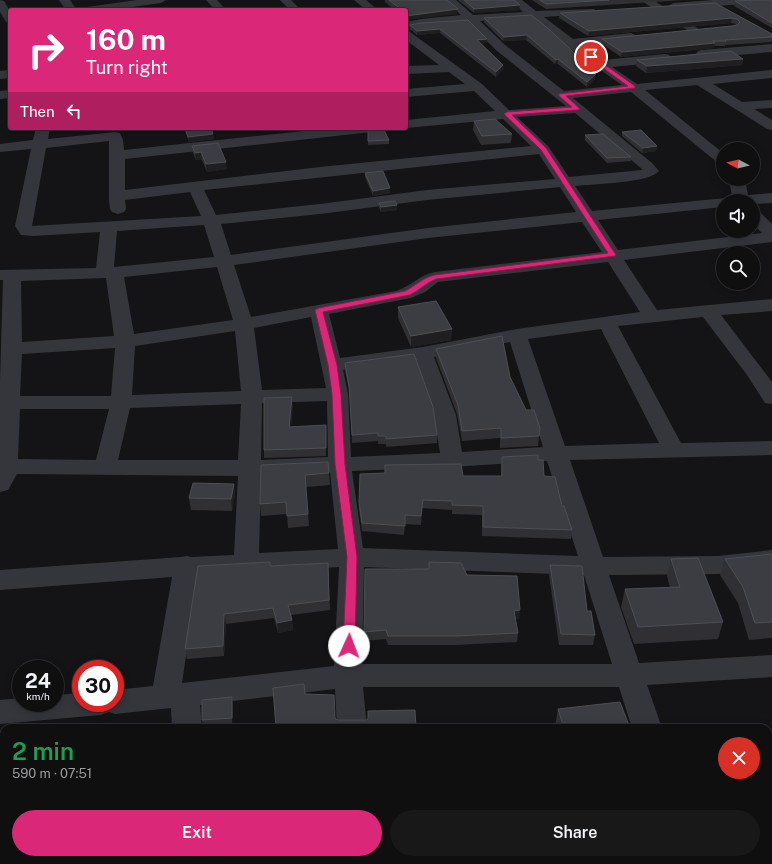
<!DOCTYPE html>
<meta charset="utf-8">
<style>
body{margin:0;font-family:"Public Sans",sans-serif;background:#181819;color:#f1f3f6;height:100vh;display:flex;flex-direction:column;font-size:15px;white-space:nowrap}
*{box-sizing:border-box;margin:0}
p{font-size:13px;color:#9b9c9f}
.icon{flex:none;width:22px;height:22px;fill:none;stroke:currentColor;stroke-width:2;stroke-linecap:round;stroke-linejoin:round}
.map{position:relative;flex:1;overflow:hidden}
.side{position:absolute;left:0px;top:724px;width:772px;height:140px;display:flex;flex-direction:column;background:#0f0f10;border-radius:12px 12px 0 0;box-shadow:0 2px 10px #0003,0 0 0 1px #2f2f30}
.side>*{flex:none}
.hud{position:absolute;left:8px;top:8px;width:400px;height:122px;border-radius:4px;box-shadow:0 2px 10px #0003,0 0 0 1px #2f2f30;background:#db2777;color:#fff;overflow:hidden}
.needle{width:26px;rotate:277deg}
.tools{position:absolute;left:716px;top:142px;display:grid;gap:8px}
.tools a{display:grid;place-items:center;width:44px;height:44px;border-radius:50%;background:#0f0f10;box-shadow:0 2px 10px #0003,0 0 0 1px #2f2f30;font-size:20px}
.speed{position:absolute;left:12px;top:660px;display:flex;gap:8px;font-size:20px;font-weight:700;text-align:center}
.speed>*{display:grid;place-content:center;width:52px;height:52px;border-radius:50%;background:#0f0f10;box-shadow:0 2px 10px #0003,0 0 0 1px #2f2f30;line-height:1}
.speed small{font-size:10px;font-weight:400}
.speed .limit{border:6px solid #d22;background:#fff;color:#111}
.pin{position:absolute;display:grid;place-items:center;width:34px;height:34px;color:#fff;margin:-17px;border:2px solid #fff;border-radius:50%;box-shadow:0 1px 4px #0007}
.me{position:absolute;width:44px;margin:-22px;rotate:2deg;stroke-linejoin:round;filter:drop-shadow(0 0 3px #0008)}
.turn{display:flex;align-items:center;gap:14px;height:84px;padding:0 12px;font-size:18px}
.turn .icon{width:52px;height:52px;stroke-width:2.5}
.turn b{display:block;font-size:28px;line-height:34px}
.then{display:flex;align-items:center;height:38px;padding:0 12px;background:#0003;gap:8px;font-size:15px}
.round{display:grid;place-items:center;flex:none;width:42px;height:42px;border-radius:21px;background:#181819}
.overview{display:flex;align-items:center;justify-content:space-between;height:68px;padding:0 12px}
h1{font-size:24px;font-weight:600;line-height:30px;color:#1e9e55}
.primary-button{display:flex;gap:8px;margin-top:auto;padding:8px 12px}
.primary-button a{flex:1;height:46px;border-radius:24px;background:#db2777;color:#fff;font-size:16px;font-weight:600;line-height:46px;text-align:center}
.primary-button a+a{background:#181819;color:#f1f3f6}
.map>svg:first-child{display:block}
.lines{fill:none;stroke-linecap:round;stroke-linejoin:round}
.minor{fill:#35363b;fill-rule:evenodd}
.wall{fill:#303034}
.shaded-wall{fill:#1f1f22}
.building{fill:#3c3d42;stroke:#4d4f54}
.route{fill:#db2777;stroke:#8e194d}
</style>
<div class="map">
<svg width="772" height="864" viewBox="0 0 772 864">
<rect width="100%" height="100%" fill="#141416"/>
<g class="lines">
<!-- minor -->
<path class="minor" d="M0,0L4,1L10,11V23L6,22L0,12Z
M59,0H70L77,10H66Z
M137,0H166L161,3L111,10H82L87,7Z
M206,0H217L226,10H215Z
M280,0H291L301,10H290Z
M354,0H366L378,10H366Z
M444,0H456L473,15L523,12L510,0H522L536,11L594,9L596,11L590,14L544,17L573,39L631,33L635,35L637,37L635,39L631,41L581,45L603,60L665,54L669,55L671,58L669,61L665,62L612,67L637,84L772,70V78L713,84L742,102L772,100V108L754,109L772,120V130L767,129L697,85L645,90L723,153V164L718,163L631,92L573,98L652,163L659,171C650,183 592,184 575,186L592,211L726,198L732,196L729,179H745L748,195L772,193V203L753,204V201H723V207L598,220L618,250L762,233L753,224V209L759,211L772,224V242L624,260L657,310L772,299V311L721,315L772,382V404L765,403L747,375L703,317L618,326L681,443L772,441V455L570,460L603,557L718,556L772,550V568L718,574L609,575L639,663L772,655V677L647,685L662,728H632L619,687H363L367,728H337L335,689L200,705L202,728H172L171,708L115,714L109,712L101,715L0,724V700L21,698V703H55V695L81,693V703H115V690L153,686L172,577L0,590V570L181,557L187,556L191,557L234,555L238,476L17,474L8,490L0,492V381L3,280H0V270L96,268L100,232L33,236L21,235L15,226L31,149L0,152V144L33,140L36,128H50L48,139L115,132L120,133L123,140L124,150L332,128H379L377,131L372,132L125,159V190L320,167L531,146L503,119L406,128H405L406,120L495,111L474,91L406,97V89L465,84L449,72L406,74V66L439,65L406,40V31L410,32L482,84L509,110L566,106L497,51L468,22L421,25L406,28V22L421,19L461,15ZM531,18L566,46L622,85L564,91L505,45L480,21ZM575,113L642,169V170L569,177L548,146L517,117ZM109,141V200L110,209L112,212L118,214L124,212L126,209L125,200L190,192L201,216L32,226L46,148ZM539,154L555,179L427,190L320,204L216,215L204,190ZM560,187L576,212L428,228L231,255L221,224L320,214L427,200ZM582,222L602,252L435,272C419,275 412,286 396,291L251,317L234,265L428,238ZM204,225L214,257L114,267L117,231ZM608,262L640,312L517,329L423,347L340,358L329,314L411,298L425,292L438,282ZM217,267L233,320L134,334L124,277ZM106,278L114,336L22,342L21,281ZM311,317L326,388L262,390L254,328ZM601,329L659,443L565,446L528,339ZM235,331L241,391L132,395L135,346ZM510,342L543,447L462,452L456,415L434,357ZM115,348L111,396H20L22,354ZM415,360L434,415L440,453L351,457L348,394L343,370ZM327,401L328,457L261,460L262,403ZM241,404L238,460H118L130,408ZM20,409H109L96,460L18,459ZM547,461L578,556L363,548L352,471L452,467ZM330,472L338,549L259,553L261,475ZM339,567L334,666L182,683L198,575ZM364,567L584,575L612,664H362Z
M640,0H653L702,31L700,33H692Z
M713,0H764L759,3L673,9L668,6L673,3Z
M772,44V52L702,58L698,57L696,54L698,51L702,50Z
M10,70V78L0,79V71Z
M10,90V98L0,99V91Z
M772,784V812L768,813V785Z
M157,860H209L210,861L208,864H155Z
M679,860H713L715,864H681Z"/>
</g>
<!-- wall -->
<path class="wall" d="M385,0H447L457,14L406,10H395L385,2Z
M458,0H514L519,10L474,13Z
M532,0H684L546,9Z
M772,0V28L734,6L735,1Z
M715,3L772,34V41L771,42L725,45V46H714V48L621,57L602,44V39L732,26L737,25L736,24L731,23L588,36L559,18L560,13Z
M531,15L595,79L587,87L558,64H555L526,40L503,41L484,22V18Z
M421,23L487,39V43H481L503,65V69L496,77L440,33L417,35L410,29V25Z
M743,59L742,65L646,73L636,66L637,60Z
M474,121L512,134L511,143L481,145L473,130Z
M184,128H211L214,139L189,142Z
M368,129L389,140V144L368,145Z
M622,132L657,146L656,151L642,153L622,136Z
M585,135L631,157V161L607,163L585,140Z
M192,146L227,169L207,172L202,160H196L193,153Z
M365,173L390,188V193L373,196L365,177Z
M379,203L397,205V210L381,212L379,208Z
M398,307L452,329L451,340L411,347L398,318Z
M436,349L510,377L526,410L540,428L538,446L500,448V438L462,441L457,414L436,358Z
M345,363L437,435V443L386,447V444H378V441L352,443L350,394L345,371Z
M293,405L291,427L326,425V456L264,458V450Z
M502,457L538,460L544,476L562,506L572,530L571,539L482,536V515L452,514V510L422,508L421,525L405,524L404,535L362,531L359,510V502L463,476H501V465Z
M261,465L329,473L330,485L306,487L309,526L288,528L287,514L261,516L260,504Z
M234,484L235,495L232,511L191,510L189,498Z
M772,554V638L749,640L738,603L720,575L725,559Z
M671,559L723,622L718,639L634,644L621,607L625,589L670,588L667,576Z
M429,562L467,575L519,619H515L518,633L517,642L455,645H388L386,639L364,641V632L429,569Z
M328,563L330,610L291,615L292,620L293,630L278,633L274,618L226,624L224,656L187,659L185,649L270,566Z
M550,565L587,611L595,635L593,645H559L549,575Z
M305,694L337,720H367L368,719V711L416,728H276Z
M233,703L232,724L203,726L202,720Z
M558,709L630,728H555V726Z
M487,860H579L581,864H488Z"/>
<!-- shaded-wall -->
<path class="shaded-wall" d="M520,5L519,10L474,13V9Z
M458,9L457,14L406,20V16Z
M732,18L731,23L588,36L589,31Z
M440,29V33L417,35V31Z
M527,35L526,40L503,41L504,37Z
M487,39V43L477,44V40Z
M715,43L714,48L621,57L622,52Z
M558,59V64H555L556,60Z
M743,59L742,65L646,73L647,66Z
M503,65V69L496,77V72Z
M596,74L595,79L587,87V82Z
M302,128H320L303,130Z
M213,134L214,139L189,142L188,137Z
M657,146L656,151L642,153L643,148Z
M201,152L202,160H196L195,153Z
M226,162L227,169L207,172L206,164Z
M390,188V193L373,196V191Z
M397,205V210L381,212V207Z
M452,329L451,340L411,347V336Z
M292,397L293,405L290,435L289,427Z
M234,484L235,495L232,511L231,499Z
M520,610L519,619L513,620L514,611Z
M224,614L226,624L224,656L223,646Z
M292,620L293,630L278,633L277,623Z
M232,697L233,703L232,724Z"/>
<!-- building -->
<path class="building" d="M389,0H447L458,9L406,16V10H402Z
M464,0H514L520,5L474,9Z
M540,0H609L546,4Z
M755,0H772V23L735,1Z
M715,3L772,34V36H770L772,37L725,40L726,41H713L715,43L622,52L602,39L732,26L737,25L740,22L737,19L732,18L589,31L560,13Z
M531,15L550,30L596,74L587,82L558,59L556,60L527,35L504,37L484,18Z
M468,20L487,39L477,40L503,65L496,72L440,29L417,31L410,25L421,23Z
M731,51L743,59L647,66L637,60Z
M495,119L512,134L482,136L474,121Z
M185,128H211L213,134L188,137Z
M377,128H383L389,140L368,141V129Z
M641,130L657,146L643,148L622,132Z
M603,134L631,157L607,158L585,135Z
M218,143L226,162L206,164L201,152L195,153L192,146Z
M383,171L390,188L373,191L365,173Z
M395,201L397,205L381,207L379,203Z
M436,301L452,329L411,336L398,307Z
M502,336L510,377L526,410H534L540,428L539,436L501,438V428L462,431L458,405L436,349Z
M414,354L433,407L437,435L386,439V436H378V433L352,435L349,386L345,363Z
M292,397L289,427L326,425V448L264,450V398Z
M538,455V460H543L544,476L555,477L562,506H564L572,530L483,527V506L452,505V501L423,500L421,516L405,515V526L362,523L359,502L360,474L385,473V465L461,464L463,476H502V457Z
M328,462L329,473L305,475L308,514L287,516L286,502L260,504L261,465Z
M193,483L234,484L231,499L189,498Z
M772,554V622L755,623L743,587L725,559Z
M698,558L723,622L638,627L625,589L680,587L671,559Z
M270,562V566L328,563L329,600L288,605L292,620L277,623L273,608L224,614L223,646L185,649L198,566Z
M429,562L461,563L467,575L517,576L520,610L514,611L518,633L456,636H388L386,630L364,632L365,569H429Z
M550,565L582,566L587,611H591L595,635L561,634Z
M304,684L305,694L334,695L335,718L337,720H367L368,718V711L415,710L416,728H370V726L335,728H276L273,688Z
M232,697V718L202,720V700Z
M620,702L630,728H564L558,709Z
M482,726L483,728H469Z
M241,860H271L272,864H241Z
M368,860H403L404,864H368Z
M491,860H579L581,864H492Z"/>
<!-- route -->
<path class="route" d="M591,55L635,86V88L566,96L579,108V110H577L512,115L546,148L616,255L615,256L436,279C426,283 420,290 410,295L323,312L337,365L341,394L345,464L357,557L355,646L353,649L349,651L345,649L343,646L347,557L335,464L332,394L328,365L315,310L319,308L405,291C417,285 422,278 435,275L608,253L541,150L504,114L507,112L572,107L559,96V94L628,86L589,58L588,57Z"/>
</svg>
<div class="tools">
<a><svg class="needle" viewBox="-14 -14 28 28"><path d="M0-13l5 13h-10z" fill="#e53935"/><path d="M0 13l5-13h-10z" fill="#9b9c9f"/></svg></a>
<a><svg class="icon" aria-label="sound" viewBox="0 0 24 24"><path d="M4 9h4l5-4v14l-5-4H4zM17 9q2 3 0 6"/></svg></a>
<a><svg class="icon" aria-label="search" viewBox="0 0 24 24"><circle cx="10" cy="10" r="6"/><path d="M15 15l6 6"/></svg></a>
</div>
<div class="speed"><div>24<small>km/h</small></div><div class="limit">30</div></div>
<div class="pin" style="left:591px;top:57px;background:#d93025"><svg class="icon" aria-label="arrive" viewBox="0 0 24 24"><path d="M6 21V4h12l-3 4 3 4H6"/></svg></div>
<svg class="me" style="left:349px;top:646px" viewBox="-20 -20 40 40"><circle r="19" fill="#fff"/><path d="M0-13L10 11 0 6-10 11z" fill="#db2777"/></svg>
<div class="hud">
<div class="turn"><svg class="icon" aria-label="right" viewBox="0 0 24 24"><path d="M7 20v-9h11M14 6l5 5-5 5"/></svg><div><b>160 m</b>Turn right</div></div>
<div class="then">Then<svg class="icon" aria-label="left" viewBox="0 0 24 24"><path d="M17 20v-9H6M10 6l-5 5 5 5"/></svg></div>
</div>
<section class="side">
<div class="overview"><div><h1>2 min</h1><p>590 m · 07:51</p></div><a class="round" style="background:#d93025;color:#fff"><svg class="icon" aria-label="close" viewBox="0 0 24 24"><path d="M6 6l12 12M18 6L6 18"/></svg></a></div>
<div class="primary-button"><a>Exit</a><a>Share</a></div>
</section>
</div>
